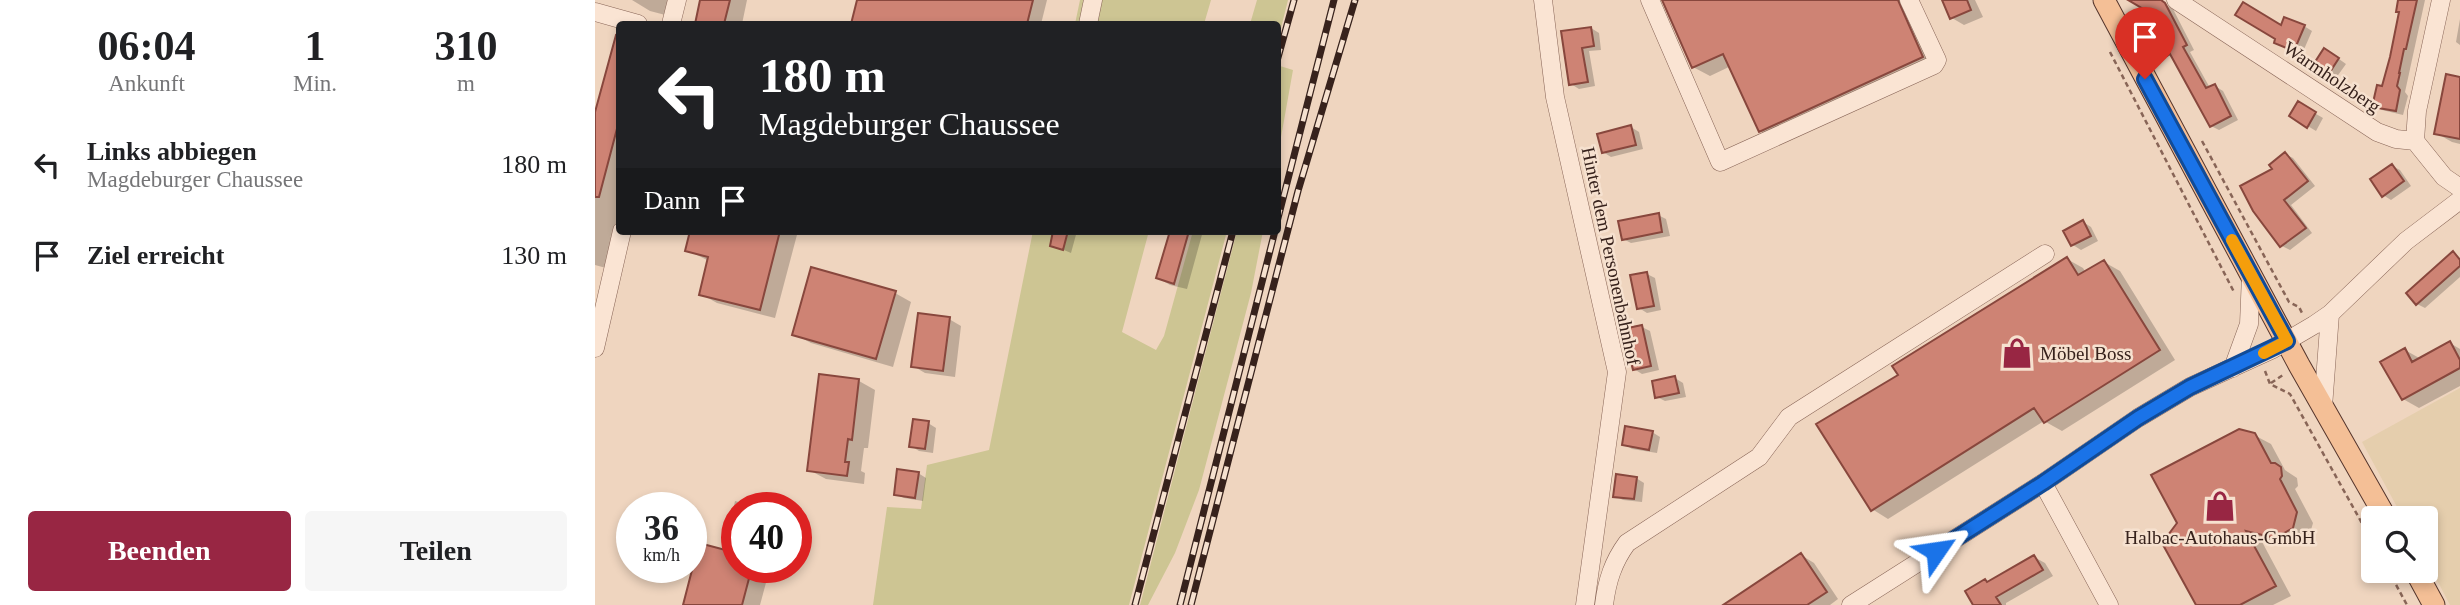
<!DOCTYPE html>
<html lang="de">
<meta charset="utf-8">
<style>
body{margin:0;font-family:Georgia,serif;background:#f6f6f6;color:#202124;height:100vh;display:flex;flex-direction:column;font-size:26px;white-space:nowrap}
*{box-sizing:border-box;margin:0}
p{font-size:23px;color:#757577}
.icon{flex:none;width:38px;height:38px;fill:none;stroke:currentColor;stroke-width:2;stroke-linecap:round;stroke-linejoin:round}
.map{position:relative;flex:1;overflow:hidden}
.sheet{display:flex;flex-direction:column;background:#fff;width:595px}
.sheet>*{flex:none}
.guide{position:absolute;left:21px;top:21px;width:665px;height:214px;border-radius:7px;box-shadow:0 4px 10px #0003;background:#202124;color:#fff;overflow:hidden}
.tools{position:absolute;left:1766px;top:506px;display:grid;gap:14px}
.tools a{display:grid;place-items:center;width:77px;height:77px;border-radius:7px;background:#fff;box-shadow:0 4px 10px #0003;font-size:35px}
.speed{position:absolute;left:21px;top:492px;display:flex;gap:14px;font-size:35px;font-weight:700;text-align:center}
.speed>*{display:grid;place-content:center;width:91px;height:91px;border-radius:50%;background:#fff;box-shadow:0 4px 10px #0003;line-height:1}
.speed small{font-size:18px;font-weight:400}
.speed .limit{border:10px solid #d22;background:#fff;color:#111}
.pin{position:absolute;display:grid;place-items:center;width:60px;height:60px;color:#fff;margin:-72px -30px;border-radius:50% 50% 50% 0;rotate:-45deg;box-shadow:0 0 7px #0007}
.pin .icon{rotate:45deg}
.me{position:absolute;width:77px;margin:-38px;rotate:58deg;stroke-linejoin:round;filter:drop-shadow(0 0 5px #0008)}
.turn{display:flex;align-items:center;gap:24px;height:147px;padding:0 28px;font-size:32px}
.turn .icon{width:91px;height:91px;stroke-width:2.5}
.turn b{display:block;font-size:49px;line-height:60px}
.then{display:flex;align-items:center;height:66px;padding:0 28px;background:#0003;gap:14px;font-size:26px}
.eta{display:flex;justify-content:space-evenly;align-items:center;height:119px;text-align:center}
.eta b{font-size:42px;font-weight:800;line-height:49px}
.action{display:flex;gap:14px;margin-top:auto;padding:14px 28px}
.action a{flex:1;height:80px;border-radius:7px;background:#982643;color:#fff;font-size:28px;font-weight:800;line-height:80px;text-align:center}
.action a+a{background:#f6f6f6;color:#202124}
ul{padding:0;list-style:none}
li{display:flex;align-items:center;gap:21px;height:91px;padding:0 28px}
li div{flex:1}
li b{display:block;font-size:26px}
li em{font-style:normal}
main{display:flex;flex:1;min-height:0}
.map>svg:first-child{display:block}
.farmland{fill:#e5cead}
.green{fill:#cdc593}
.shadow{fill:#0003}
.building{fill:#ce8374;stroke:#88473d;stroke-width:2}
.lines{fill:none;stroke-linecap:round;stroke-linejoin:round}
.minor-casing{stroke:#886557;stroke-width:19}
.major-casing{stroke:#55352c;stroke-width:23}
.path{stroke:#886557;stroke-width:2.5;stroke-dasharray:5 3.5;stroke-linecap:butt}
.minor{stroke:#fae4d3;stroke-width:18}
.major{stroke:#f4bf96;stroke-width:21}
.rail-casing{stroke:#37221c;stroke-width:7}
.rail{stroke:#f6e1cf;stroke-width:4.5;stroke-dasharray:13;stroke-linecap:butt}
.route-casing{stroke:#114b97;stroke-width:18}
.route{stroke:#1a73e8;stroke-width:12}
.slow{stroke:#f59e0b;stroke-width:12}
.labels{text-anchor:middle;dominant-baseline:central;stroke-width:5;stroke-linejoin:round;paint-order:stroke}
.street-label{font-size:19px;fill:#37221c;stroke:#f6e1cf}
.poi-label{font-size:19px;fill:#37221c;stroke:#f6e1cf;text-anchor:start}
</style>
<main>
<section class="sheet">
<div class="eta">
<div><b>06:04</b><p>Ankunft</p></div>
<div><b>1</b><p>Min.</p></div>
<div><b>310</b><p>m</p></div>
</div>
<ul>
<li><svg class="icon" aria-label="left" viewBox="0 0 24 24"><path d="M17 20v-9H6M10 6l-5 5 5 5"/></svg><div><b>Links abbiegen</b><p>Magdeburger Chaussee</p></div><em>180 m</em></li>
<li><svg class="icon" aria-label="arrive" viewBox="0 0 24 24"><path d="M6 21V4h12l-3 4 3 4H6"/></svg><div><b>Ziel erreicht</b></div><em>130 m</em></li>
</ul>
<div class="action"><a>Beenden</a><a>Teilen</a></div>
</section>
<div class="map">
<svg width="1865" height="605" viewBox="0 0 1865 605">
<rect width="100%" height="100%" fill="#efd5bf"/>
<!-- farmland -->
<path class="farmland" d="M1865,388V605H1855L1831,559L1830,518H1808L1767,442Z"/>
<!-- green -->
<path class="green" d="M485,0H616L609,24H480Z
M662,0H693L683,40L682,24H655Z
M685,66L698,70L683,154L682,74Z
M438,231H554L527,332L561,350L569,336L598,231H632L534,605H278L292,507L326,509L332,465L394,450Z
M642,231H668L656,293L604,490L580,553L553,605H545Z"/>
<!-- shadow -->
<path class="shadow" d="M37,0H82L78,17L55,11Z
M107,0H152L147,24H101Z
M264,0H452L446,24H258Z
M1069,0H1317L1343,67L1182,140L1165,131L1136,66L1115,76L1098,67Z
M1349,0H1380L1388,17L1369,25L1357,18Z
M1548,0H1563L1578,9L1599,50L1595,52L1615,88L1620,86L1628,91L1643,120L1624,130L1616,126L1579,58L1574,55L1575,23Z
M1805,0H1830L1810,92L1813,96L1808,115L1787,110L1779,106L1788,88L1806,13Z
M1865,19V45L1861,42Z
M1709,26L1717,31L1707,54L1689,46L1687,27Z
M996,28L1004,33L1006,50L994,51L1000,86L984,89L976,84L968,32Z
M21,42L24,43V219L11,268L0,265V119Z
M1737,54L1751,64L1741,78L1734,74Z
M1865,79V144L1857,142L1841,133Z
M1704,104L1728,118L1721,131L1696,116Z
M1036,127L1044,132L1048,149L1016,157L1008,152Z
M1690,154L1698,158L1720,186L1696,205L1717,233L1695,250L1687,246L1659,210L1680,170Z
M1797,166L1805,170L1816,186L1796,200L1788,195Z
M1063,215L1071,219L1075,236L1036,243L1028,239Z
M1488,222L1496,227L1503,241L1486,250L1478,245L1470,232Z
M97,231H203L180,318L122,303L106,294L114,261L92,250Z
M460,231H482L476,253L457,245Z
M576,231H608L592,289L575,285L563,278Z
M1858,253L1865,258V277L1830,308L1822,304Z
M1472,259L1488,268L1491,273L1509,262L1525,271L1580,360L1467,431L1449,421L1293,519L1277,509L1305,375Z
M1052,274L1060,278L1066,310L1052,313L1044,308Z
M300,293L316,302L298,367L216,343L199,334Z
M354,319L366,326L360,377L330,373L318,366Z
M1047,327L1055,331L1064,370L1047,374L1039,369Z
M1855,343L1865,349V386L1824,408L1808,399L1810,350L1826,359Z
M1080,378L1088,383L1091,397L1070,401L1062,397Z
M264,381L280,390L273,448H269L266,471L270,473L269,484L231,479L214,470Z
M333,423L341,428L338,453L324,451L316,446Z
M1057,432L1065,437L1062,453L1037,449L1029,444Z
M1659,435L1676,444L1690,470L1702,478L1703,486L1700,489L1718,523L1714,537L1697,546L1665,538L1696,596L1678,605H1603Z
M323,473L331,478L328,501L309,498L301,494Z
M1041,478L1049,483L1047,502L1028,500L1020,496Z
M140,501L166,508H142V524L136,520Z
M1206,555L1219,563L1243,599L1235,605H1131Z
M1439,557L1450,563L1458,576L1411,603V605H1380L1394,583Z
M142,567L175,568L165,605H90Z"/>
<!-- building -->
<path class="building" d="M105,0H135L129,24H100Z
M262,0H438L432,24H256Z
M1067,0H1303L1328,57L1164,132L1128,54L1097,68Z
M1347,0H1372L1376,10L1355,19Z
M1533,0H1566L1570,3L1592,45L1588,47L1611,88L1620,84L1636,116L1615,127L1575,54L1572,56L1558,30L1572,23Z
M1803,0H1822L1811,49H1809L1804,73H1805L1802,86L1805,90L1801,111L1777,107L1782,85L1787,86L1795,57L1804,12H1801Z
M1648,2L1686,25L1689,17L1710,25L1699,51L1679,43L1680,39L1640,15Z
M996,27L999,46L987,48L993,82L974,85L966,31Z
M21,35L24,36V121L4,197H0V112Z
M1729,48L1744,58L1733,75L1718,65Z
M1851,74L1865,77V139L1839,134Z
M1703,101L1721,112L1712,128L1694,116Z
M1036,125L1041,145L1007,153L1002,134Z
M1690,152L1713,181L1689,200L1711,228L1685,247L1658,211L1645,186L1677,169L1674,165Z
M1797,164L1809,181L1787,197L1775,179Z
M1064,213L1067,232L1027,240L1023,221Z
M1488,220L1496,236L1476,246L1468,231Z
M95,231H185L165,310L104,295L113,257L90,251Z
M458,231H473L468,250L455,246Z
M575,231H594L579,284L561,278Z
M1858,251L1865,260V266L1821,305L1811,293Z
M1472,257L1483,275L1509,260L1565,350L1449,423L1439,408L1276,511L1221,424L1303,375L1297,366Z
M216,267L301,291L281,359L197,335Z
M1052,272L1059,306L1042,309L1035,275Z
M323,313L355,317L348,371L316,367Z
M1047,325L1056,366L1038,370L1028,329Z
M1855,341L1865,360V368L1807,400L1785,362L1810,348L1817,362Z
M224,374L264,379L257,440L253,439L250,462H254L252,476L212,471Z
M1080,376L1084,393L1060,398L1057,381Z
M318,419L334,421L330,449L314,447Z
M1030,426L1058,431L1054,450L1027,445Z
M1644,429L1660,433L1676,463H1680L1686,467L1687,476L1685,479L1702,512L1698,528L1680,538L1651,531L1681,586L1645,605H1601L1567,543L1582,523L1556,475Z
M302,469L324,472L320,498L299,495Z
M1021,474L1042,477L1039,499L1018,497Z
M104,543L142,553V567H157L147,605H88Z
M1206,553L1232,592L1212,605H1128Z
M1439,555L1448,570L1401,597L1406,605H1378L1370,591L1390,579L1392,582Z"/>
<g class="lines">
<defs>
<path id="minor" d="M948,0L960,97L1022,372L990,605
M1055,0L1125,162L1339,65L1342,60L1314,0
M1581,0L1782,132L1801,139L1820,141L1849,177L1865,188
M0,12L43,24
M76,24L82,0
M493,24L498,0
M1820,141L1822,111L1846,0
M0,348L27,231
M1638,368L1654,324L1656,275
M1728,407L1735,314
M1448,483L1514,605
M1009,605C1012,581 1018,562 1032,543L1164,457L1194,417L1450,254
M1256,605L1448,483L1543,418L1595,387L1678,349L1719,325L1735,314L1811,241L1865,200"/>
<path id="major" d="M1509,0L1704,365L1791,518
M1820,570L1839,605"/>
</defs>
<!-- minor casing -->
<use href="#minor" class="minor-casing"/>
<!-- major casing -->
<use href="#major" class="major-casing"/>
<!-- path -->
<path class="path" d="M1515,52L1639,292
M1607,141L1694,302L1704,307L1708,315
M1670,371L1675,384L1695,394L1778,543
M1676,383L1688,375
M1793,570L1812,605"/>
<!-- minor -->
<use href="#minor" class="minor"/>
<!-- major -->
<use href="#major" class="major"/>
<defs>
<path id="rail" d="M682,61L699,0
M682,222L739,0
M540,605L638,231
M585,605L680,231
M596,605L703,191L760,0"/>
</defs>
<!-- rail casing -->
<use href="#rail" class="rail-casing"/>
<!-- rail -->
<use href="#rail" class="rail"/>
</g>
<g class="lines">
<defs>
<path id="route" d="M1341,551L1448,483L1543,418L1595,387L1692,341L1550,79"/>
</defs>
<!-- route casing -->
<use href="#route" class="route-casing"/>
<!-- route -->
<use href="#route" class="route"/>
<!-- slow -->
<path class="slow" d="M1637,240L1692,341L1669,353"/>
</g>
<!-- icons -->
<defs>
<symbol id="shop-bare" viewBox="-9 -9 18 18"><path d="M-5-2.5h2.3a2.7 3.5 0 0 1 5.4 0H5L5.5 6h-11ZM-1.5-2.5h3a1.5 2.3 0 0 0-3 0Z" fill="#982643" stroke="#f6e1cf" stroke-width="2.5" paint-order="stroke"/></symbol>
</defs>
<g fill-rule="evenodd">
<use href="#shop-bare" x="1400" y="331" width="44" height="44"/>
<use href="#shop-bare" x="1603" y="484" width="44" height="44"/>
</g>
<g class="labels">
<!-- street labels -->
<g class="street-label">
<text transform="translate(1737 77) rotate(34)">Warmholzberg</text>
<text transform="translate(1016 256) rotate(78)">Hinter dem Personenbahnhof</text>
</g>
<!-- poi labels -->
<g class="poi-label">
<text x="1445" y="353">Möbel Boss</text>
<text x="1625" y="537" text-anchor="middle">Halbac-Autohaus-GmbH</text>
</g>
</g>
</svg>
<div class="tools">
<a><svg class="icon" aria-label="search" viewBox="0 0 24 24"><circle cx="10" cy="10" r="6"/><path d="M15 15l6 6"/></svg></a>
</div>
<div class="speed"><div>36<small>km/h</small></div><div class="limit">40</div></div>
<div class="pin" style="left:1550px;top:79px;background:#d93025"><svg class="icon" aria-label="arrive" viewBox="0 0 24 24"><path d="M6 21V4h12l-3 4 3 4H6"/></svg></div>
<svg class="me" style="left:1341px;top:551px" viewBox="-20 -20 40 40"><path d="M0-17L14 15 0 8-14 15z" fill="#1a73e8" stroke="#fff" stroke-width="4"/></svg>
<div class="guide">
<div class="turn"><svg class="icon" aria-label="left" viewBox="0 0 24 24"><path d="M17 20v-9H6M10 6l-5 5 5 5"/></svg><div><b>180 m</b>Magdeburger Chaussee</div></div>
<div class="then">Dann<svg class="icon" aria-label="arrive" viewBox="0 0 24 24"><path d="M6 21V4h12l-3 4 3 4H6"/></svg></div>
</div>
</div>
</main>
